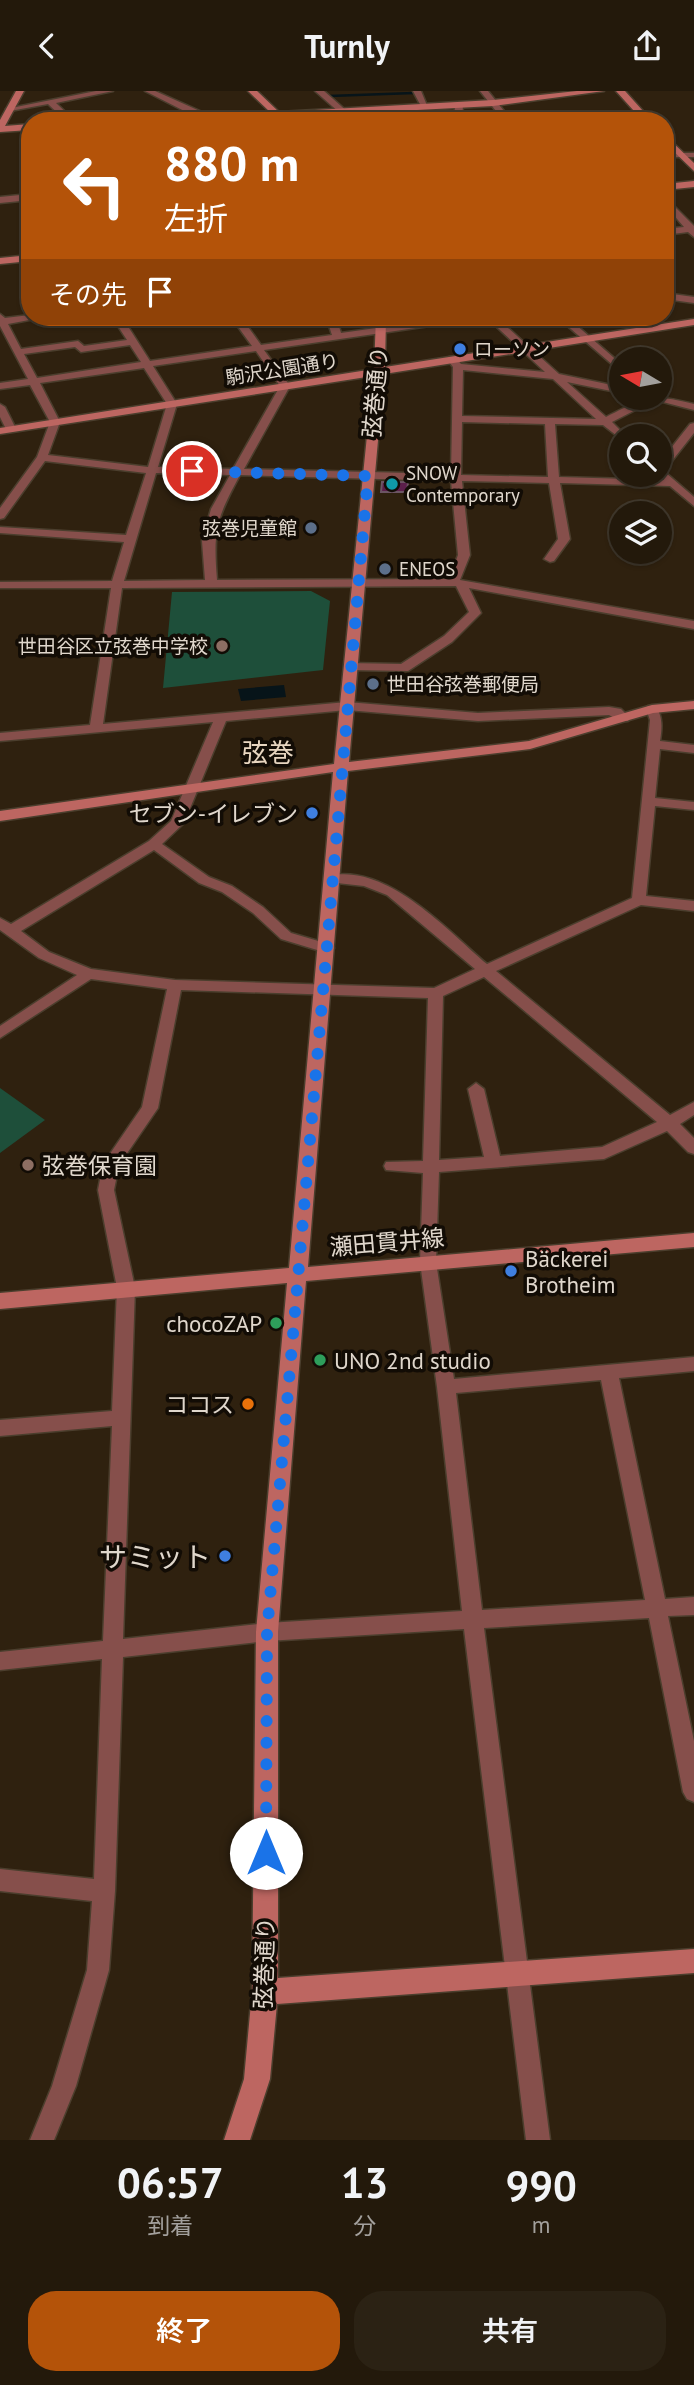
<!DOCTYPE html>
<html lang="ja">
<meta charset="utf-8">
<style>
body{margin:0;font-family:"PT Sans","Noto Sans JP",sans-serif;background:#2b2214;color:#f1f3f6;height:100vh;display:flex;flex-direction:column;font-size:26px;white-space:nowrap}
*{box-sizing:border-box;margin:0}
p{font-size:23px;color:#a3a09d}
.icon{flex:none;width:38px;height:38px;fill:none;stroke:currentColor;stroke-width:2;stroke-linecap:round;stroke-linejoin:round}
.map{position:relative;height:2049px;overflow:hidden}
.side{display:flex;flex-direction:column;background:#23190b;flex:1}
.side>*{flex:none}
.hud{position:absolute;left:21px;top:21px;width:653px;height:214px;border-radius:28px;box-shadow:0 2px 5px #0004,0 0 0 2px #40382c;background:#b45309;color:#fff;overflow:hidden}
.needle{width:46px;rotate:280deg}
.fabs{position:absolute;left:609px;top:256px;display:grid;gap:14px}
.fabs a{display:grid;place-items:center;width:63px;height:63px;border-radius:50%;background:#23190b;box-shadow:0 2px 5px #0004,0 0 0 2px #40382c;font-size:35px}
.pin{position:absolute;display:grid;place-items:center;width:60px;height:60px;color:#fff;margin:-30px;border:4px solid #fff;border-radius:50%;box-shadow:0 2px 7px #0007}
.me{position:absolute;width:77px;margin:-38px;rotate:0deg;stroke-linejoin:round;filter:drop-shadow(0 0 5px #0008)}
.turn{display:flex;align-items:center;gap:24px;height:147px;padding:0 28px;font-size:32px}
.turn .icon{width:91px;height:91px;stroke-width:2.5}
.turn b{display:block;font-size:49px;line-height:60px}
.then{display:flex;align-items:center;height:66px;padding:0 28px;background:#0003;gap:14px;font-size:26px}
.eta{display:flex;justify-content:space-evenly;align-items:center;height:119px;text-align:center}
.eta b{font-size:42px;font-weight:600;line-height:49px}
.primary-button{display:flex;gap:14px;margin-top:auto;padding:14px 28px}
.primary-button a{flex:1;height:80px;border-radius:28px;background:#b45309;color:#fff;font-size:28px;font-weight:600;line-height:80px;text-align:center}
.primary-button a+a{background:#2b2214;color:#f1f3f6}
header{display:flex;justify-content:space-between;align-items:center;height:91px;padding:0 28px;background:#23190b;font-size:32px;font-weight:600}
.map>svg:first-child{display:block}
.green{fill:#1e4f3a}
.water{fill:#071419}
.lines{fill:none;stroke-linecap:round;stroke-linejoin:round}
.stream{stroke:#071419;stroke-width:2.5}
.building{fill:#5c1f4b;stroke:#6c5564;stroke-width:2}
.street-casing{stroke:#4b3e2d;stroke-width:3}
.secondary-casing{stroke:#4b3e2d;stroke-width:3}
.street{fill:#864f4b;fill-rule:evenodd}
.secondary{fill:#bd6661;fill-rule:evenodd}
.route{stroke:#1a73e8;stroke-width:12;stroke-dasharray:0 21.6}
.shop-dot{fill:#3f7fe0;stroke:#120c05;stroke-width:2.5}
.culture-dot{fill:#0f9aa8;stroke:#120c05;stroke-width:2.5}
.service-dot{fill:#5c6f8a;stroke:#120c05;stroke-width:2.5}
.education-dot{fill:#8d6e63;stroke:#120c05;stroke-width:2.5}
.leisure-dot{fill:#2e9e5b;stroke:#120c05;stroke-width:2.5}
.food-dot{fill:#e8710a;stroke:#120c05;stroke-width:2.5}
.labels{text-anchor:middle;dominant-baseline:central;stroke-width:7;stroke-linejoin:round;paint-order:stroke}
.far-poi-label{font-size:19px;fill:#e0d7cc;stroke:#120c05;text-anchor:start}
.far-street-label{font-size:19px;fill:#e0d7cc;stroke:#120c05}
.street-label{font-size:23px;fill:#e0d7cc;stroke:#120c05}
.poi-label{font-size:23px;fill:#e0d7cc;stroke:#120c05;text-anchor:end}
.quarter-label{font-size:26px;fill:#e8d6c0;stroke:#120c05}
.near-poi-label{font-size:28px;fill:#e0d7cc;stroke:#120c05;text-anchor:end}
</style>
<header><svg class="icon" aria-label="back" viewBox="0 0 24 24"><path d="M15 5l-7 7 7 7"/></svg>Turnly<svg class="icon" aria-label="share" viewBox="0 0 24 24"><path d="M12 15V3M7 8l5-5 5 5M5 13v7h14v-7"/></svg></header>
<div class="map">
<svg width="694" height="2049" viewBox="0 0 694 2049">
<rect width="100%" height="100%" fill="#2f210f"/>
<!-- green -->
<path class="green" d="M311,500L330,510L323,579L163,597L172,501Z
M0,997L45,1029L0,1062Z"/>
<!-- water -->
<path class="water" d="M284,594L286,606L241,610L238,598Z"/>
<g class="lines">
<!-- stream -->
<path class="stream" d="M329,5L414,2"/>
</g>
<!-- building -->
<path class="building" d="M382,391H408L407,401H381Z"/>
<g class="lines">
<defs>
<path id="street" d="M96,0H113L56,12L75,30H66L48,13L10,20L6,18Z
M145,0H155L211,25L212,30H204Z
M315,0H324L358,30H349Z
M413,0H421L428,17H422Z
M480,0H488L512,30H504Z
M459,12L463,14L462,30H454L455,14Z
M665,62H694V66H665Z
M30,103V109L0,112V106Z
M665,106L694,135V146L688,141L665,144V138L684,136L665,114Z
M665,202L694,206V212L665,208Z
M0,223L5,227L30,224L45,226L8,233L21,258L78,250L84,255L127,249L112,226H122L150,270L252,255L231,226H241L261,254L332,244L326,226H336L341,242L453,226H476L471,229L264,259L290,295L244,378L451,383L453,276L447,268L449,266H455L461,273L545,281L486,226H496L559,283L621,296V302L567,291L606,326C648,305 648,302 694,313V319L655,309L612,331L626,345H621V348L603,334L555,333L559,386L664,389L661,385L666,382L694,406V415L670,395L560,392L570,448L554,470L550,471L544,468L558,448L549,392L462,390L470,464L460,489L694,530V538L469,497L481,522L452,551L408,580L352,579L346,575L348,572L401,573L444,545L469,521L456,495L122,497L103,633L347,611L478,622L609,616L621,618L630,627L628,630H620L609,624L478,630L347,619L226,630L184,732L162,753L209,786L232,795L263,816L291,842L332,854L334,857L332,860L327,862L281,848L253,822L222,801L199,792L154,759L21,840L49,861L91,878L175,889L434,897L475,878L387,804L364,795L328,791L326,788L328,785C386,771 447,839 487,873L632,807L650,629L646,618L648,615H656C663,627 662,637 660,650L694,654V662L660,658L655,707L694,711V719L655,715L646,805L694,810V820L641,814L496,880L670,1024L694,1011V1024L680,1033L694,1047V1063L688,1061L667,1040L604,1068L439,1081L436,1171L454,1288L694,1266V1280L619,1287L665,1508L694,1506V1524L668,1525L694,1650V1711L687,1708L683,1701L649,1527L484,1537L550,2049H526L464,1538L267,1550L123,1566L115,1800L109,1879L76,1995L54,2049H30L52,1995L87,1879L92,1810L0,1800V1778L94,1788L102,1568L0,1579V1561L103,1550L112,1335L0,1345V1329L112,1320L117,1197L98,1099L103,1073L142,1016L167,898L91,888L0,947V935L77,884L39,867L0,839V827L11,833L149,750L171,730L213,631L0,650V642L90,634L111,497H0V491L112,490L124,451L0,442V436L126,444L146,382L45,370L4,427L0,428V417L37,366L50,331L30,294L0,298V292L28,288L0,235ZM130,254L141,271L37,287L24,263L75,256L81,261ZM256,260L280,295L233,378L158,376L177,313L153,275ZM144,277L167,313L148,376L48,364L60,331L40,292ZM463,279L553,288L596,328L462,325ZM462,331L545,333L548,386L461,384ZM156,382L230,384L211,418L202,450L205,489L124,490ZM240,384L451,390L458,464L449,488L217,489C213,439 216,428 240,384ZM484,886L657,1031L602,1056L500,1065L484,998L476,992L468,998L484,1066L439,1069L443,905ZM181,899L428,907L423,1070L386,1071L384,1075L386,1079L423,1082L420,1171L437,1296L462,1520L267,1532L123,1548L135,1197L114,1099L119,1074L158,1017ZM601,1289L645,1509L482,1519L456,1302Z
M557,226H567L621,273V281Z
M0,313L5,316L16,338L15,340L6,338L0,326Z
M694,332V342L664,380L660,381V371L690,333Z"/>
<path id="secondary" d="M16,0H24L5,35L30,33V39L0,41V29Z
M248,0H257L279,21L493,9L577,0H604L493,15L284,26L280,29L275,26L152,30L270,21Z
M616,0H625L652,30H643Z
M665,44L694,72V80L665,52Z
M694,90V96L665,99V93Z
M30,164V170L0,173V167Z
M376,226H386L385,276L694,228V234L384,283L349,671L529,650L652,614L694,610V618L653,622L530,658L348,680L308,1176L694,1142V1156L306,1190L278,1541V1887L694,1858V1882L277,1913L270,1988L250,2049H224L244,1988L252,1901L256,1541L287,1192L0,1218V1202L289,1177L333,681L0,730V720L334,673L373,285L0,343V337L374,278Z"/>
</defs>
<!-- street casing -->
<use href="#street" class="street-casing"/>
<!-- secondary casing -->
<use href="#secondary" class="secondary-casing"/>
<!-- street -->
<use href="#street" class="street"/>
<!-- secondary -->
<use href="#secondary" class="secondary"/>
</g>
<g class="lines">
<!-- route -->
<path class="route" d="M192,380L368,385L267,1541L266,1762"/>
</g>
<!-- markers -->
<g class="shop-dot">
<circle cx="460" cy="258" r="7"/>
<circle cx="312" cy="722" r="7"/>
<circle cx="511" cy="1180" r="7"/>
<circle cx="225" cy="1465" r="7"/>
</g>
<circle class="culture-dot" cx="392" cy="393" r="7"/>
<g class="service-dot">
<circle cx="311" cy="437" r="7"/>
<circle cx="385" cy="478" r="7"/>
<circle cx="373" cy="593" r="7"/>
</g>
<g class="education-dot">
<circle cx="222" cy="555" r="7"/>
<circle cx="28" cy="1074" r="7"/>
</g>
<g class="leisure-dot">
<circle cx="276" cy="1232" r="7"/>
<circle cx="320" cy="1269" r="7"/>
</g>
<circle class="food-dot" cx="248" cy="1313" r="7"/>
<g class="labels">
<!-- far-poi labels -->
<g class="far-poi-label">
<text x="474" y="258">ローソン</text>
<text x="406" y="382">SNOW<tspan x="406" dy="22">Contemporary</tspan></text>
<text x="297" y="437" text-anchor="end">弦巻児童館</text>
<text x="399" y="478">ENEOS</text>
<text x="208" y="555" text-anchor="end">世田谷区立弦巻中学校</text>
<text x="387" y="593">世田谷弦巻郵便局</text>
</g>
<!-- far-street labels -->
<g class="far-street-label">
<text transform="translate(282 278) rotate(-9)">駒沢公園通り</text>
</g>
<!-- street labels -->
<g class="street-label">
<text transform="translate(375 301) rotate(-85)">弦巻通り</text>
<text transform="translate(387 1151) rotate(-5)">瀬田貫井線</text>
<text transform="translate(264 1872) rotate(-88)">弦巻通り</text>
</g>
<!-- poi labels -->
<g class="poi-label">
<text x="298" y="722">セブン-イレブン</text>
<text x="42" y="1074" text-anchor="start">弦巻保育園</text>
<text x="525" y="1167" text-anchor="start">Bäckerei<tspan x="525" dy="26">Brotheim</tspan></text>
<text x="262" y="1232">chocoZAP</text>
<text x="334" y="1269" text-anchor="start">UNO 2nd studio</text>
<text x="234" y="1313">ココス</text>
</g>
<!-- quarter labels -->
<g class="quarter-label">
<text x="268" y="661">弦巻</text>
</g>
<!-- near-poi labels -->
<g class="near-poi-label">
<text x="211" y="1465">サミット</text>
</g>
</g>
</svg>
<div class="fabs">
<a><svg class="needle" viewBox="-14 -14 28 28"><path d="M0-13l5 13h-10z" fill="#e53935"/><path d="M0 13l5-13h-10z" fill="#a3a09d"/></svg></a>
<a><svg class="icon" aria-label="search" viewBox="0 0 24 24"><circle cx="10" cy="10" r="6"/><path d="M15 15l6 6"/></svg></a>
<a><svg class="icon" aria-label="layers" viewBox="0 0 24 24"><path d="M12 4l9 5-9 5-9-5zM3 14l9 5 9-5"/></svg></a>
</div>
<div class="pin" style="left:192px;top:380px;background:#d93025"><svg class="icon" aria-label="arrive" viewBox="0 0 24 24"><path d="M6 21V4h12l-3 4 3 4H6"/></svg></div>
<svg class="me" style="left:266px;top:1762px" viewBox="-20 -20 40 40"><circle r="19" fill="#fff"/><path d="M0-13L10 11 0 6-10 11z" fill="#1a73e8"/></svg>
<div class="hud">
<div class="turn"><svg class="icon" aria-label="left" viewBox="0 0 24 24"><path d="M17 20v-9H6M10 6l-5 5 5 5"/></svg><div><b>880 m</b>左折</div></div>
<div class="then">その先<svg class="icon" aria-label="arrive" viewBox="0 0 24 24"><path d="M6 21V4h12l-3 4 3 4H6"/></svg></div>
</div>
</div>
<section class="side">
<div class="eta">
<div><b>06:57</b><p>到着</p></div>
<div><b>13</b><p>分</p></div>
<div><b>990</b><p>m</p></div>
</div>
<div class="primary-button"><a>終了</a><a>共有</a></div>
</section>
